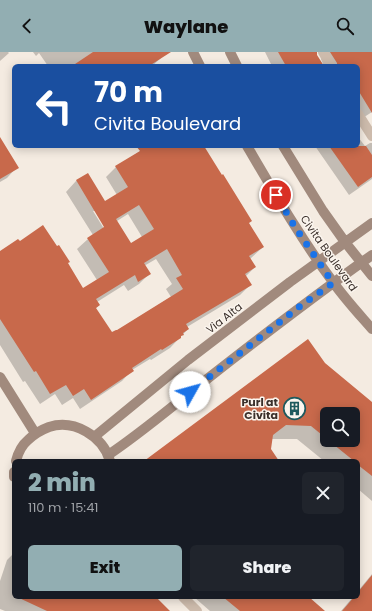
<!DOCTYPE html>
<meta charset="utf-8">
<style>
body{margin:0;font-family:Poppins,sans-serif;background:#20242c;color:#f1f3f6;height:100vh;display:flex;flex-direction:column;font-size:15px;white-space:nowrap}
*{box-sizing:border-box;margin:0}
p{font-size:13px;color:#9ea1a6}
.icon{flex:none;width:22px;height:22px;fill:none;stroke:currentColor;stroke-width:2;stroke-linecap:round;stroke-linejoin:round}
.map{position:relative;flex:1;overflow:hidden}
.drawer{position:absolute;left:12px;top:407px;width:348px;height:140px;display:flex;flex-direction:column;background:#171b24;border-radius:6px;box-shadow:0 2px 10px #0003}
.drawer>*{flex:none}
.banner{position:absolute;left:12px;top:12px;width:348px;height:84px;border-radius:6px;box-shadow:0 2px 10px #0003;background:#1a4fa0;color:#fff;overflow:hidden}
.controls{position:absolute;left:320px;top:355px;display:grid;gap:8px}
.controls a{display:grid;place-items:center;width:40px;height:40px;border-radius:6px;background:#171b24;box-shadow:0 2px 10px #0003;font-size:20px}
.pin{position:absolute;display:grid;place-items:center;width:34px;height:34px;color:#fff;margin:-17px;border:2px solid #fff;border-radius:50%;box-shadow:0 1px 4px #0007}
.me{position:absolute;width:44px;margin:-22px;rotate:52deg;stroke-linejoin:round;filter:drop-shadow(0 0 3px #0008)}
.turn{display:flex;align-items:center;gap:14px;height:84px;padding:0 16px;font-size:18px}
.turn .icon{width:52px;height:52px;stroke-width:2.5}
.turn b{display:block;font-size:28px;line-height:34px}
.round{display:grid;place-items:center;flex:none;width:42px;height:42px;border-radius:6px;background:#20242c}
.headline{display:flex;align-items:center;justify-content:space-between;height:68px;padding:0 16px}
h1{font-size:24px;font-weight:800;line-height:30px;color:#92aeb2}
.cta{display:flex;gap:8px;margin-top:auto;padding:8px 16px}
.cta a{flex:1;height:46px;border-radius:6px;background:#92aeb2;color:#111;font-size:16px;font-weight:800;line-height:46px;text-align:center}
.cta a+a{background:#20242c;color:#f1f3f6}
header{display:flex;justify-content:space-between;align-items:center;height:52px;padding:0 16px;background:#92aeb2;color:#111;font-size:18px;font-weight:800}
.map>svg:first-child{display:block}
.shadow{fill:#0003;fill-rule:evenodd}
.building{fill:#c8694b;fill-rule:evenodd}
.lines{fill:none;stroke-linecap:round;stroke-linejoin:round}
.street{stroke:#cdbbac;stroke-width:10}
.secondary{stroke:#a18a7d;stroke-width:10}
.route{stroke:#1a73e8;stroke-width:7;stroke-dasharray:0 12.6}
.labels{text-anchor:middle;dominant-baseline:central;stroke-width:3;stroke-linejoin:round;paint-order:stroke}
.street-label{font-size:11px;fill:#3b302b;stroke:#fbf5ee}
.poi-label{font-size:11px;font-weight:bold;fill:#3b302b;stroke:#fbf5ee;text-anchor:end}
</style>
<header><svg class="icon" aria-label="back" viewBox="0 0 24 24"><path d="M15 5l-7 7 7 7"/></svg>Waylane<svg class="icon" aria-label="search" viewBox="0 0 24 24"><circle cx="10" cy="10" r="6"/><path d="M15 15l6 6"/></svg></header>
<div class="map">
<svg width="372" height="559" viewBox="0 0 372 559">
<rect width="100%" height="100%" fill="#f4ebe1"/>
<!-- shadow -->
<path class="shadow" d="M0,0H8L9,1L0,9Z
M33,0H157L161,6L152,14H48L39,1L36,4Z
M265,0H312L322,14H272Z
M328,0H372V60L358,69V14H324L321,7Z
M358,85L365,94L370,91H372V127L349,143L315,94H358Z
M0,92L17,115L7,126L0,130Z
M148,94H202L263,195L250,207L255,215L245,225L250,233L240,243L187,275L188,277L170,296L151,308L150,307L132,318L122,329L80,357L73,346L62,353L55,342L40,352L25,329L23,330L0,293V200L67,212L83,237L97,228L77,197L88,187L93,183L66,140L76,129L87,123L105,151L117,143L106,125L116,115ZM93,159H95L108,178L106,180ZM128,162L142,185L131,192L117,169ZM156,207L172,232L166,237L171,245L112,282L95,257L99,253L97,250L124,233L128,239L139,232L149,222L144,214Z
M324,311L372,351V449L358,437V409H324L297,387H271L270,397L278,409H146ZM327,362H353V388H327Z
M14,501V545H155L165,559H5L0,557V529L7,508Z
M372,522V559H210L194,545H307L324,559H341L353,545H358V539Z"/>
<!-- building -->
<path class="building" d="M93,0H171L149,14H72Z
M278,0H317V3L324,14H286Z
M330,0H372V61L358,38V14H337V11Z
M0,85L19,116L0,127Z
M136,94H204L222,123L223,122L252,169L249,171L264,195L249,204L256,215L245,222L252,233L186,272L189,277L183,281L184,283L181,284V286L162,298L161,297L132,316L134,319L91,348L84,337L73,344L66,333L50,342L36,319L34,320L0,267V199L18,187L20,189L43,173L57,194L59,193L70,210L68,211L83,236L109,220L87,186L104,175L76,128L88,121L105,149L128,135L115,114L140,99ZM139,153L154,177L131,191L116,167ZM167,197L182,223L176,226L183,237L117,278H116L112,280L96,256L100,253L96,247L135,223L138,230L151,222L144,211Z
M329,94H366L372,103V125L358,135Z
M308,287L325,311L372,350V424L358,413V409H354L328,388H353V362H327V387L311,374L286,373L273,383L271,397L279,409H144Z
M372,523V559H342L354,545H358V540Z
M17,545H156L170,559H47Z
M223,545H309L325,559H240Z"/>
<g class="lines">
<!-- street -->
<path class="street" d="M323,0L331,14
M358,62L372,84
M183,545L197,559"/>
<!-- secondary -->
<path class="secondary" d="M193,0L200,14
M230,0L237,14
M247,94C274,140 301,187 333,230C345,247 359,262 372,277
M283,94L323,159L345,190L372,224
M0,325L35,381
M94,385L188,308L290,230L372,171
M108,403C141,381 171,355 202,331C258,287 314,244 372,203
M16,409C18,401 22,393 28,388C34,382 41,378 49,375C74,367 103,384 110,409
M14,420V425"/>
</g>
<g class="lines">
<!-- route -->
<path class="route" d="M190,340L303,252L333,231L295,175L276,143"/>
</g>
<!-- icons -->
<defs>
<symbol id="building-ring" viewBox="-11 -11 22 22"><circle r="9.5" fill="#fbf5ee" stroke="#1f5a5e" stroke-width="1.5"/><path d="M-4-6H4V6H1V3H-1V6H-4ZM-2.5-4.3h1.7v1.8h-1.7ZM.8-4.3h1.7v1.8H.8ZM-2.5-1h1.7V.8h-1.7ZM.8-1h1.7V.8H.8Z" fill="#1f5a5e"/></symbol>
</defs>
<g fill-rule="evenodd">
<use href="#building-ring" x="282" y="344" width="25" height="25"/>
</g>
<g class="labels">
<!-- street labels -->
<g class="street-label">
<text transform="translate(329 201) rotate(55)">Civita Boulevard</text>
<text transform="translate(224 266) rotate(-38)">Via Alta</text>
</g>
<!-- poi labels -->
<g class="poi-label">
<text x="278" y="350">Purl at<tspan x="278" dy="13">Civita</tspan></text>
</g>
</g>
</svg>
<div class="controls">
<a><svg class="icon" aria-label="search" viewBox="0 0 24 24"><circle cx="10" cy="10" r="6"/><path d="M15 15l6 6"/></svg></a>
</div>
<div class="pin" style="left:276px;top:143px;background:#d93025"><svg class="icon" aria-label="arrive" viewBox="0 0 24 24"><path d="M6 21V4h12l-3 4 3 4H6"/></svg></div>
<svg class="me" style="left:190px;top:340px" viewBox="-20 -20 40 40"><circle r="19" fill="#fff"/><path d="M0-13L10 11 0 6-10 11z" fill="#1a73e8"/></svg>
<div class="banner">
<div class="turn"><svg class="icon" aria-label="left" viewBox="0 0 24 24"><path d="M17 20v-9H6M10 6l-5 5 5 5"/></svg><div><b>70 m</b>Civita Boulevard</div></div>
</div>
<section class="drawer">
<div class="headline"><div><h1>2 min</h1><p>110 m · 15:41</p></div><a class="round"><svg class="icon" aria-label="close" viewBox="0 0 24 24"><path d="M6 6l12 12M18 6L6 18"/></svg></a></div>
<div class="cta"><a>Exit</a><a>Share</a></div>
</section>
</div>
